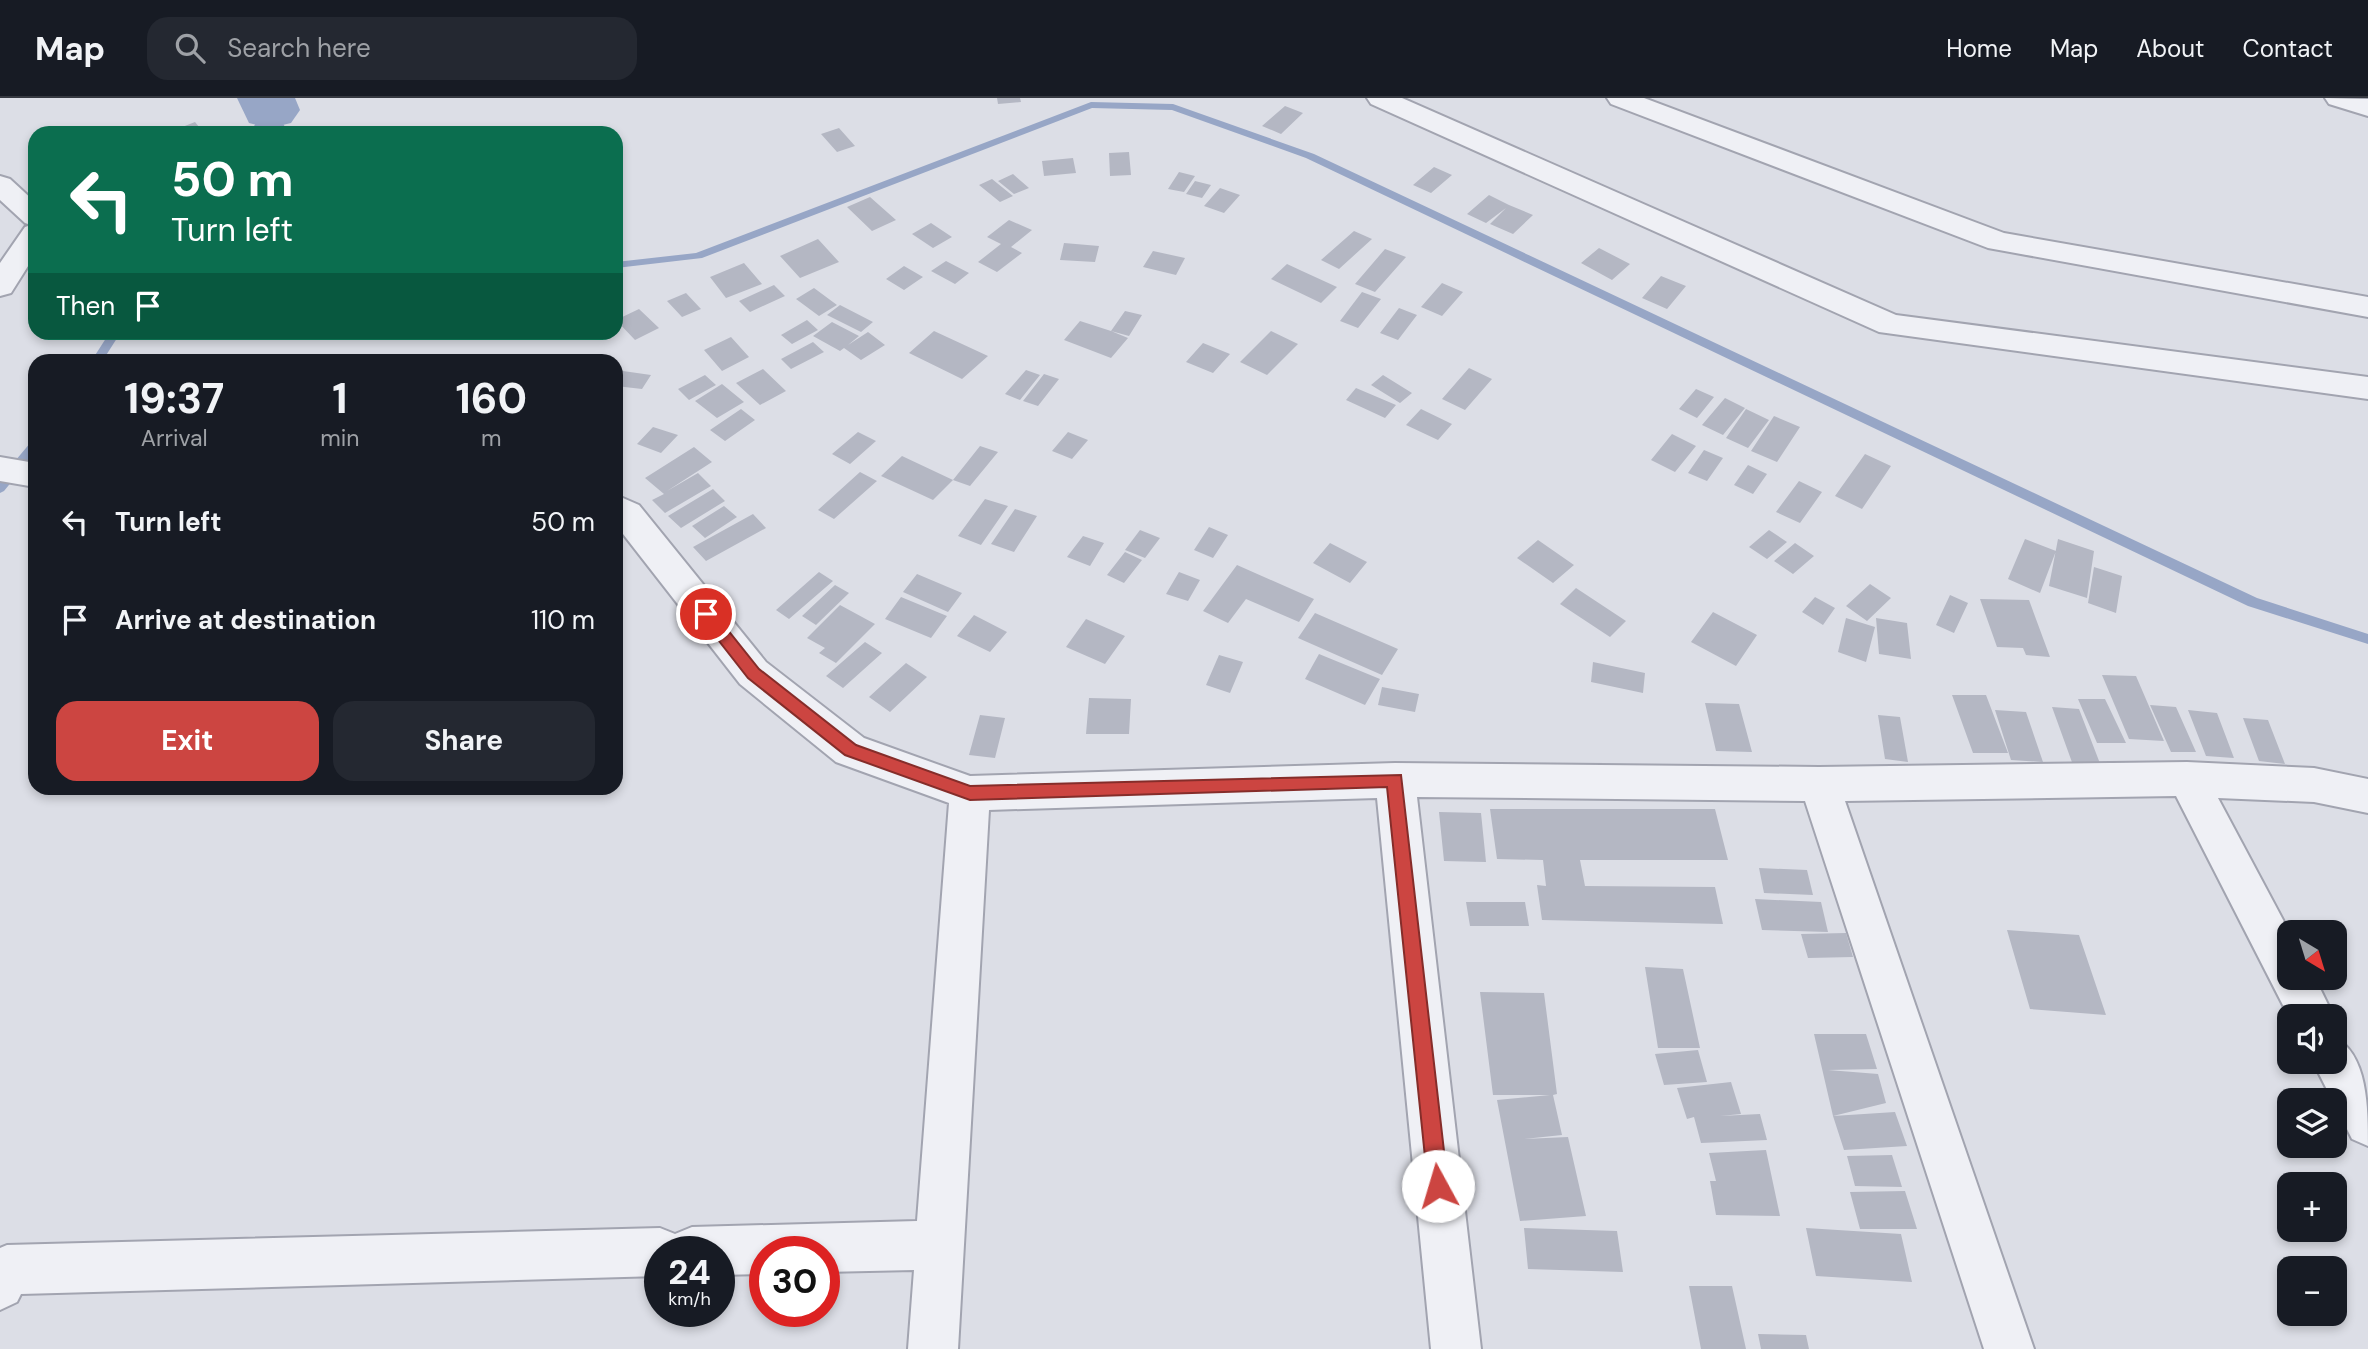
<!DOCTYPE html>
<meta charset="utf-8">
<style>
body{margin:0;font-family:"DM Sans",sans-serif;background:#242831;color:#f1f3f6;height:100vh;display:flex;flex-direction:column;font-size:26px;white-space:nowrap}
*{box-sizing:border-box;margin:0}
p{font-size:23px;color:#9ea1a6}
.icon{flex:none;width:38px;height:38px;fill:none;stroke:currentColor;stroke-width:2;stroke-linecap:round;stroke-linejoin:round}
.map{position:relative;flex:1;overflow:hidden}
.sheet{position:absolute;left:28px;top:256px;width:595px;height:441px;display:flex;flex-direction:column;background:#171b24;border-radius:21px;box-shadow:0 4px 10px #0003}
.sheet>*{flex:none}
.top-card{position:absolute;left:28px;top:28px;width:595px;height:214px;border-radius:21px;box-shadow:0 4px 10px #0003;background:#0b6e4f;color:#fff;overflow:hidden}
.needle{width:46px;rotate:142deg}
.controls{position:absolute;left:2277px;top:822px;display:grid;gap:14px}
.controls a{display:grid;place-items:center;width:70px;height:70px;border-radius:14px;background:#171b24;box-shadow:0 4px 10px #0003;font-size:35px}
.speed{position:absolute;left:644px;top:1138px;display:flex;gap:14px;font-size:35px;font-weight:700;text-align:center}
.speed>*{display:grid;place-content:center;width:91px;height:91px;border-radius:50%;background:#171b24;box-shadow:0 4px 10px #0003;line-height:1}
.speed small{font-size:18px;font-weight:400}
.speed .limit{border:10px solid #d22;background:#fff;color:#111}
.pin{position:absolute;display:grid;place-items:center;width:60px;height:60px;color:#fff;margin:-30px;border:4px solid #fff;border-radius:50%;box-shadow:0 2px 7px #0007}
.me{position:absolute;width:77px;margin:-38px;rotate:354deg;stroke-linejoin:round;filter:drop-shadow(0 0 5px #0008)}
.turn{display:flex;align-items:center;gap:24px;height:147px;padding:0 28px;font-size:32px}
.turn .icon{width:91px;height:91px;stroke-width:2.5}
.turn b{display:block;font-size:49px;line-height:60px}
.then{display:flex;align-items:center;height:66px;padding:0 28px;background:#0003;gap:14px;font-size:26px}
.eta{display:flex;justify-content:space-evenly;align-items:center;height:119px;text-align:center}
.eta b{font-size:42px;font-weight:700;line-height:49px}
.primary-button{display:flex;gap:14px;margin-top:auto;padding:14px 28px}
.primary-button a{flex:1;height:80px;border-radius:21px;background:#cc4541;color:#fff;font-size:28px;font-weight:700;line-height:80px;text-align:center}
.primary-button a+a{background:#242831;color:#f1f3f6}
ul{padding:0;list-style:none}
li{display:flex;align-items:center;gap:21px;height:98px;padding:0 28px}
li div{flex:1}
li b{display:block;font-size:26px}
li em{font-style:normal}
header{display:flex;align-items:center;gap:42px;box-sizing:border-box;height:98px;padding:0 35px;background:#171b24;border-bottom:2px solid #363941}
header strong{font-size:33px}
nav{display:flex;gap:38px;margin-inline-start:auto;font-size:24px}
.search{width:490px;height:63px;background:#242831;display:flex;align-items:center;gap:18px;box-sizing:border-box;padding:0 24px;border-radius:21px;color:#9ea1a6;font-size:26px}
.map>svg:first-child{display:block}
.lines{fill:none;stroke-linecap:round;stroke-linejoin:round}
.stream{fill:#97a6c6;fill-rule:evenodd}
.river{fill:#97a6c6;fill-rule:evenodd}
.building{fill:#b4b7c3}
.minor-casing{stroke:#a2a4b0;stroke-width:4}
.minor{fill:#eff0f5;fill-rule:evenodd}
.route{fill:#cc4541;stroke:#852d2a;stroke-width:2}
</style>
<header>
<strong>Map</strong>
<div class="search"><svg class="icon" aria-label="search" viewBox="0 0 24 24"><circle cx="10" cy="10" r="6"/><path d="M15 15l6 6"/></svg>Search here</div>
<nav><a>Home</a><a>Map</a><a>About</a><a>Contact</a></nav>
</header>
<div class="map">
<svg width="2368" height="1251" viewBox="0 0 2368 1251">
<rect width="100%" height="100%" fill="#dcdee6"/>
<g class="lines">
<!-- stream -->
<path class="stream" d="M1091,4L1173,6L1314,56L2257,500L2368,536V546L2248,508L1306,60L1172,12L1092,10L702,160L616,170V164L696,155Z
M270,9L273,10L289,35H279L270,19L259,35H249L267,10Z
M110,234H121L103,262H92Z
M35,343V355L4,393L0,395V381L31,344Z"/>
<!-- river -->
<path class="river" d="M237,0H295L300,12L291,25L270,30L249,25Z"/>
</g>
<!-- building -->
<path class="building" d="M997,0H1020L1021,4L998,6Z
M1285,8L1303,15L1281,36L1262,28Z
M195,24L204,35H167Z
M839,30L855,48L837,54L821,36Z
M1129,54L1131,77L1110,78L1109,55Z
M1073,60L1076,75L1044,78L1042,63Z
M1434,69L1452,77L1431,95L1413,87Z
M1179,74L1195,78L1184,94L1168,91Z
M1013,76L1029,90L1014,96L998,83Z
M992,81L1013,98L1000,104L979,87Z
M1195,83L1211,87L1202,100L1186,96Z
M1220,90L1240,97L1224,115L1204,108Z
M1489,97L1509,107L1533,117L1513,136L1490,126L1506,110L1486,125L1467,116Z
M870,99L896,122L872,133L847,109Z
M1009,122L1032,132L1011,149L1022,155L997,174L978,164L1001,146L987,139Z
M931,125L952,139L933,150L912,136Z
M1354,133L1372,141L1339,171L1321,162Z
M818,141L839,164L800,180L780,158Z
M1064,145L1099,148L1095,164L1060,162Z
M1599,150L1630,166L1612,182L1581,165Z
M1385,151L1406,159L1375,194L1355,186Z
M1153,153L1185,160L1176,177L1143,169Z
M946,163L969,175L955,186L931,173Z
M744,165L762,186L726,200L710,179Z
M1287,166L1302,173L1337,189L1321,205L1271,181Z
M904,168L923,179L904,192L886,181Z
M1661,178L1686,188L1667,211L1642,200Z
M1442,185L1463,194L1442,218L1421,209Z
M774,187L785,198L750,214L739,203Z
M814,190L837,207L819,218L796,201Z
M1362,194L1381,201L1358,230L1340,223Z
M686,195L701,211L682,219L667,203Z
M840,207L873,224L861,234L827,217Z
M1399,210L1417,217L1398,242L1380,235Z
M639,211L659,230L635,242L616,222Z
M1125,213L1142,217L1129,238L1111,233Z
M807,222L818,232L792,246L781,237Z
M1080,223L1111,233L1128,240L1111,260L1064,242Z
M832,224L859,238L848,247L868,234L885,247L861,262L844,250L840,253L813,238Z
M934,233L988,258L962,281L909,255Z
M1271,233L1298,246L1267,277L1240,264Z
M255,234H281L277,242L250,241Z
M731,239L749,259L722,273L704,252Z
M813,244L824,254L791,271L781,261Z
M1203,245L1230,256L1213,275L1186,264Z
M1469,270L1492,281L1465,312L1442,301Z
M763,271L786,293L760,307L736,285Z
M616,272L651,277L642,291L616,288Z
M1026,272L1040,277L1020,302L1005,296Z
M1044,276L1059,281L1038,308L1023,303Z
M705,277L716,287L689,302L678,291Z
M1383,277L1412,295L1400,305L1371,287Z
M722,286L744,304L717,320L695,303Z
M1356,290L1396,307L1385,320L1346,302Z
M1696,291L1714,299L1697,320L1679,311Z
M1725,300L1745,310L1723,337L1702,327Z
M741,311L755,322L725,343L710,332Z
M1421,311L1452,326L1438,342L1406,327Z
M1746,311L1769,322L1748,350L1726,340Z
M1774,318L1800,329L1777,364L1751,353Z
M653,329L678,337L661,355L637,346Z
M858,334L876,343L850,366L832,356Z
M1068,334L1088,342L1072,361L1052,353Z
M1672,336L1696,348L1675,374L1651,362Z
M980,348L998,354L970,388L953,382Z
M694,349L712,364L667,393L698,375L711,388L665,415L652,402L664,396L645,380Z
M1704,352L1723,360L1707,383L1688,375Z
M1865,356L1891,368L1862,411L1835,398Z
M902,358L953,382L933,402L881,378Z
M1748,367L1767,376L1753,396L1734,387Z
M860,374L877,383L834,421L818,412Z
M1799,383L1822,394L1800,425L1776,414Z
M713,391L725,403L681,430L668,418Z
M985,401L1008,408L981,447L958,438Z
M724,408L737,419L705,440L692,428Z
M1015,411L1037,418L1014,454L991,446Z
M753,416L766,430L706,463L693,449Z
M1209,429L1228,437L1213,460L1194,452Z
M1140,432L1160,440L1145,460L1125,452Z
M1769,432L1787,444L1767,461L1749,449Z
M1083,438L1104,445L1090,468L1067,459Z
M2025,441L2056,453L2040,495L2008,481Z
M2058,441L2094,453L2087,500L2049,488Z
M1538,442L1574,467L1553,485L1517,460Z
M1330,445L1367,464L1350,485L1313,465Z
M1795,445L1814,458L1793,476L1774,463Z
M1125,454L1142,462L1124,485L1107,477Z
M1237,467L1314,501L1299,524L1246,501L1228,525L1203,513Z
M2094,469L2122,478L2116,515L2088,505Z
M819,474L833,483L789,521L776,512Z
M1179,474L1200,482L1188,503L1166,496Z
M917,476L962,495L948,514L903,494Z
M1870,486L1891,500L1867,523L1846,508Z
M835,487L849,495L816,527L802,518Z
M1576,490L1626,523L1610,539L1560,506Z
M1950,497L1968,505L1954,535L1936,527Z
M901,499L947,518L931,540L885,521Z
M1815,499L1835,510L1823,527L1802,514Z
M1980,501L2029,502L2050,559L2026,557L2023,550L1997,549Z
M840,507L875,526L836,565L819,555L825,550L807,540Z
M1713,514L1757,537L1736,568L1691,544Z
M1315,515L1398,551L1382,577L1298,540Z
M974,517L1007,534L990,554L957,538Z
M1846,520L1875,529L1866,564L1838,554Z
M1876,520L1907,525L1911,561L1879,556Z
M1086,521L1125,538L1105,566L1066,549Z
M865,544L882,555L843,590L826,578Z
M1319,556L1380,581L1365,607L1305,581Z
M1219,557L1243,564L1230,595L1206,587Z
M1593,564L1645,575L1643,595L1591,584Z
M906,565L927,579L890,614L869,599Z
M2102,577L2136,578L2164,643L2129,641Z
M1382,589L1419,596L1415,614L1378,607Z
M1952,597H1986L2008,655H1973Z
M1089,600L1131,601L1129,636H1086Z
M2078,601H2105L2126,645H2097Z
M1705,605L1739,606L1752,654L1716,653Z
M2150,607L2176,609L2196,654H2171Z
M2052,609L2079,611L2101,668L2073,667Z
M1995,612L2026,614L2043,664L2011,662Z
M2188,612L2217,615L2234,660L2206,658Z
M980,617L1005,620L995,660L969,657Z
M1878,617L1900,619L1908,664L1885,661Z
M2243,620L2268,622L2285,666L2259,663Z
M1490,711H1715L1728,762H1580L1585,788L1715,789L1723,826L1542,822L1537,787L1546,788L1543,762L1497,761Z
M1439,714L1481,715L1486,764L1444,763Z
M1759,770L1807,772L1813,797L1764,795Z
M1755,801L1821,804L1828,834L1762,832Z
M1466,804H1525L1529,828H1470Z
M2007,832L2079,837L2106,917L2030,911Z
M1846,835L1853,859L1808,860L1801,836Z
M1645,869L1683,871L1700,950H1658Z
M1480,894L1544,895L1557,996L1553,997L1562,1037L1523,1041L1568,1039L1586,1118L1520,1123L1497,1002L1550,997H1493Z
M1814,936H1866L1877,971L1828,972L1878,976L1886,1005L1833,1018L1895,1014L1907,1048L1844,1052L1833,1018Z
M1698,952L1707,984L1664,987L1655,956Z
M1731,984L1741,1016L1720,1018L1760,1016L1767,1042L1701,1045L1694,1019L1687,1021L1677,990Z
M1766,1052L1780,1118L1716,1117L1710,1083H1716L1709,1055Z
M1892,1057L1902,1089L1855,1088L1847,1058Z
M1905,1093L1917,1131H1860L1850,1094Z
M1524,1130L1617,1133L1623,1174L1528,1171Z
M1806,1130L1901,1136L1912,1184L1816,1178Z
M1689,1188H1732L1746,1251H1701Z
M1758,1236L1806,1237L1809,1251H1761Z"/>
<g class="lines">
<defs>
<path id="minor" d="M1367,0H1402L1896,217L2368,279V301L1879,234L1371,6Z
M1607,0H1644L2004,135L2368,199V219L1988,150L1611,6Z
M2325,0L2368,1V18L2329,6Z
M0,78L10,81L35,104V157L11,195L0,198V165L25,129L31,127L25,125L0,102Z
M0,359L35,365V389L0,383Z
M616,397L639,407L766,564L864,640L970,678L1395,665L1819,669L2187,664L2314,670L2368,681V715L2314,704L2218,700L2290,835L2289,880H2315L2334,919H2289L2176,698L1845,703L2034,1251H1984L1805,703L1417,699L1481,1251H1431L1377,700L989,712L958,1251H908L914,1172L824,1174V1153H765V1176L719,1177V1153H660V1178L21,1196L17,1204L0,1212V1150L7,1147L660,1130L675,1136L692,1129L917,1123L949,705L836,664L740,586L616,427Z
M2334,939C2368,956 2368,1010 2368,1048L2352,1041L2313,964H2334Z"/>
</defs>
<!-- minor casing -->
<use href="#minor" class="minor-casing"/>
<!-- minor -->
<use href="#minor" class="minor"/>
</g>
<!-- route -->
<path class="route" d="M706,510L711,511L759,571L856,647L970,688L1401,677L1448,1088L1445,1095L1438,1098L1431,1095L1428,1088L1387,689L970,702L845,657L748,580L701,520V511Z"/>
</svg>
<div class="controls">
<a><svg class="needle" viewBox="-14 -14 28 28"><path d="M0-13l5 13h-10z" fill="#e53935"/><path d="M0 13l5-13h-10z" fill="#9ea1a6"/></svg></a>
<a><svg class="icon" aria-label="sound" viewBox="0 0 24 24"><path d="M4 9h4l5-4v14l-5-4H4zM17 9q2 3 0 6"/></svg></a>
<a><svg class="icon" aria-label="layers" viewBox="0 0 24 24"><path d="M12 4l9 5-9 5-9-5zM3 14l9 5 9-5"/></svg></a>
<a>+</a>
<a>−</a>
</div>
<div class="speed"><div>24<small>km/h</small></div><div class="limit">30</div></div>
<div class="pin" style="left:706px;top:516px;background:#d93025"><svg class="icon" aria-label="arrive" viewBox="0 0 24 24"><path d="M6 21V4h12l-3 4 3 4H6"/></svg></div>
<svg class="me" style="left:1438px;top:1088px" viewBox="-20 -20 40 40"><circle r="19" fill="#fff"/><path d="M0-13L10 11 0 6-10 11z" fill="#cc4541"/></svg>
<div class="top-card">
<div class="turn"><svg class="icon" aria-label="left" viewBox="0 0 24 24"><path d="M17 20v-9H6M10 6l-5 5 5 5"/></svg><div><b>50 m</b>Turn left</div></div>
<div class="then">Then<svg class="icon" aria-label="arrive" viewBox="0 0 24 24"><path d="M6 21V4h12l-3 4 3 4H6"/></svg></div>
</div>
<section class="sheet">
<div class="eta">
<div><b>19:37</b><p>Arrival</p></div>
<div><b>1</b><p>min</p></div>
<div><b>160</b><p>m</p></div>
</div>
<ul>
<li><svg class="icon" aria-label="left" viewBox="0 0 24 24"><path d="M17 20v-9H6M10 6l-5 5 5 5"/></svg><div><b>Turn left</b></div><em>50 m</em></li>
<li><svg class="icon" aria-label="arrive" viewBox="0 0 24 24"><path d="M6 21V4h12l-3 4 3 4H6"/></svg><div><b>Arrive at destination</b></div><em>110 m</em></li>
</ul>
<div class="primary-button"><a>Exit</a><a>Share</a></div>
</section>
</div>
